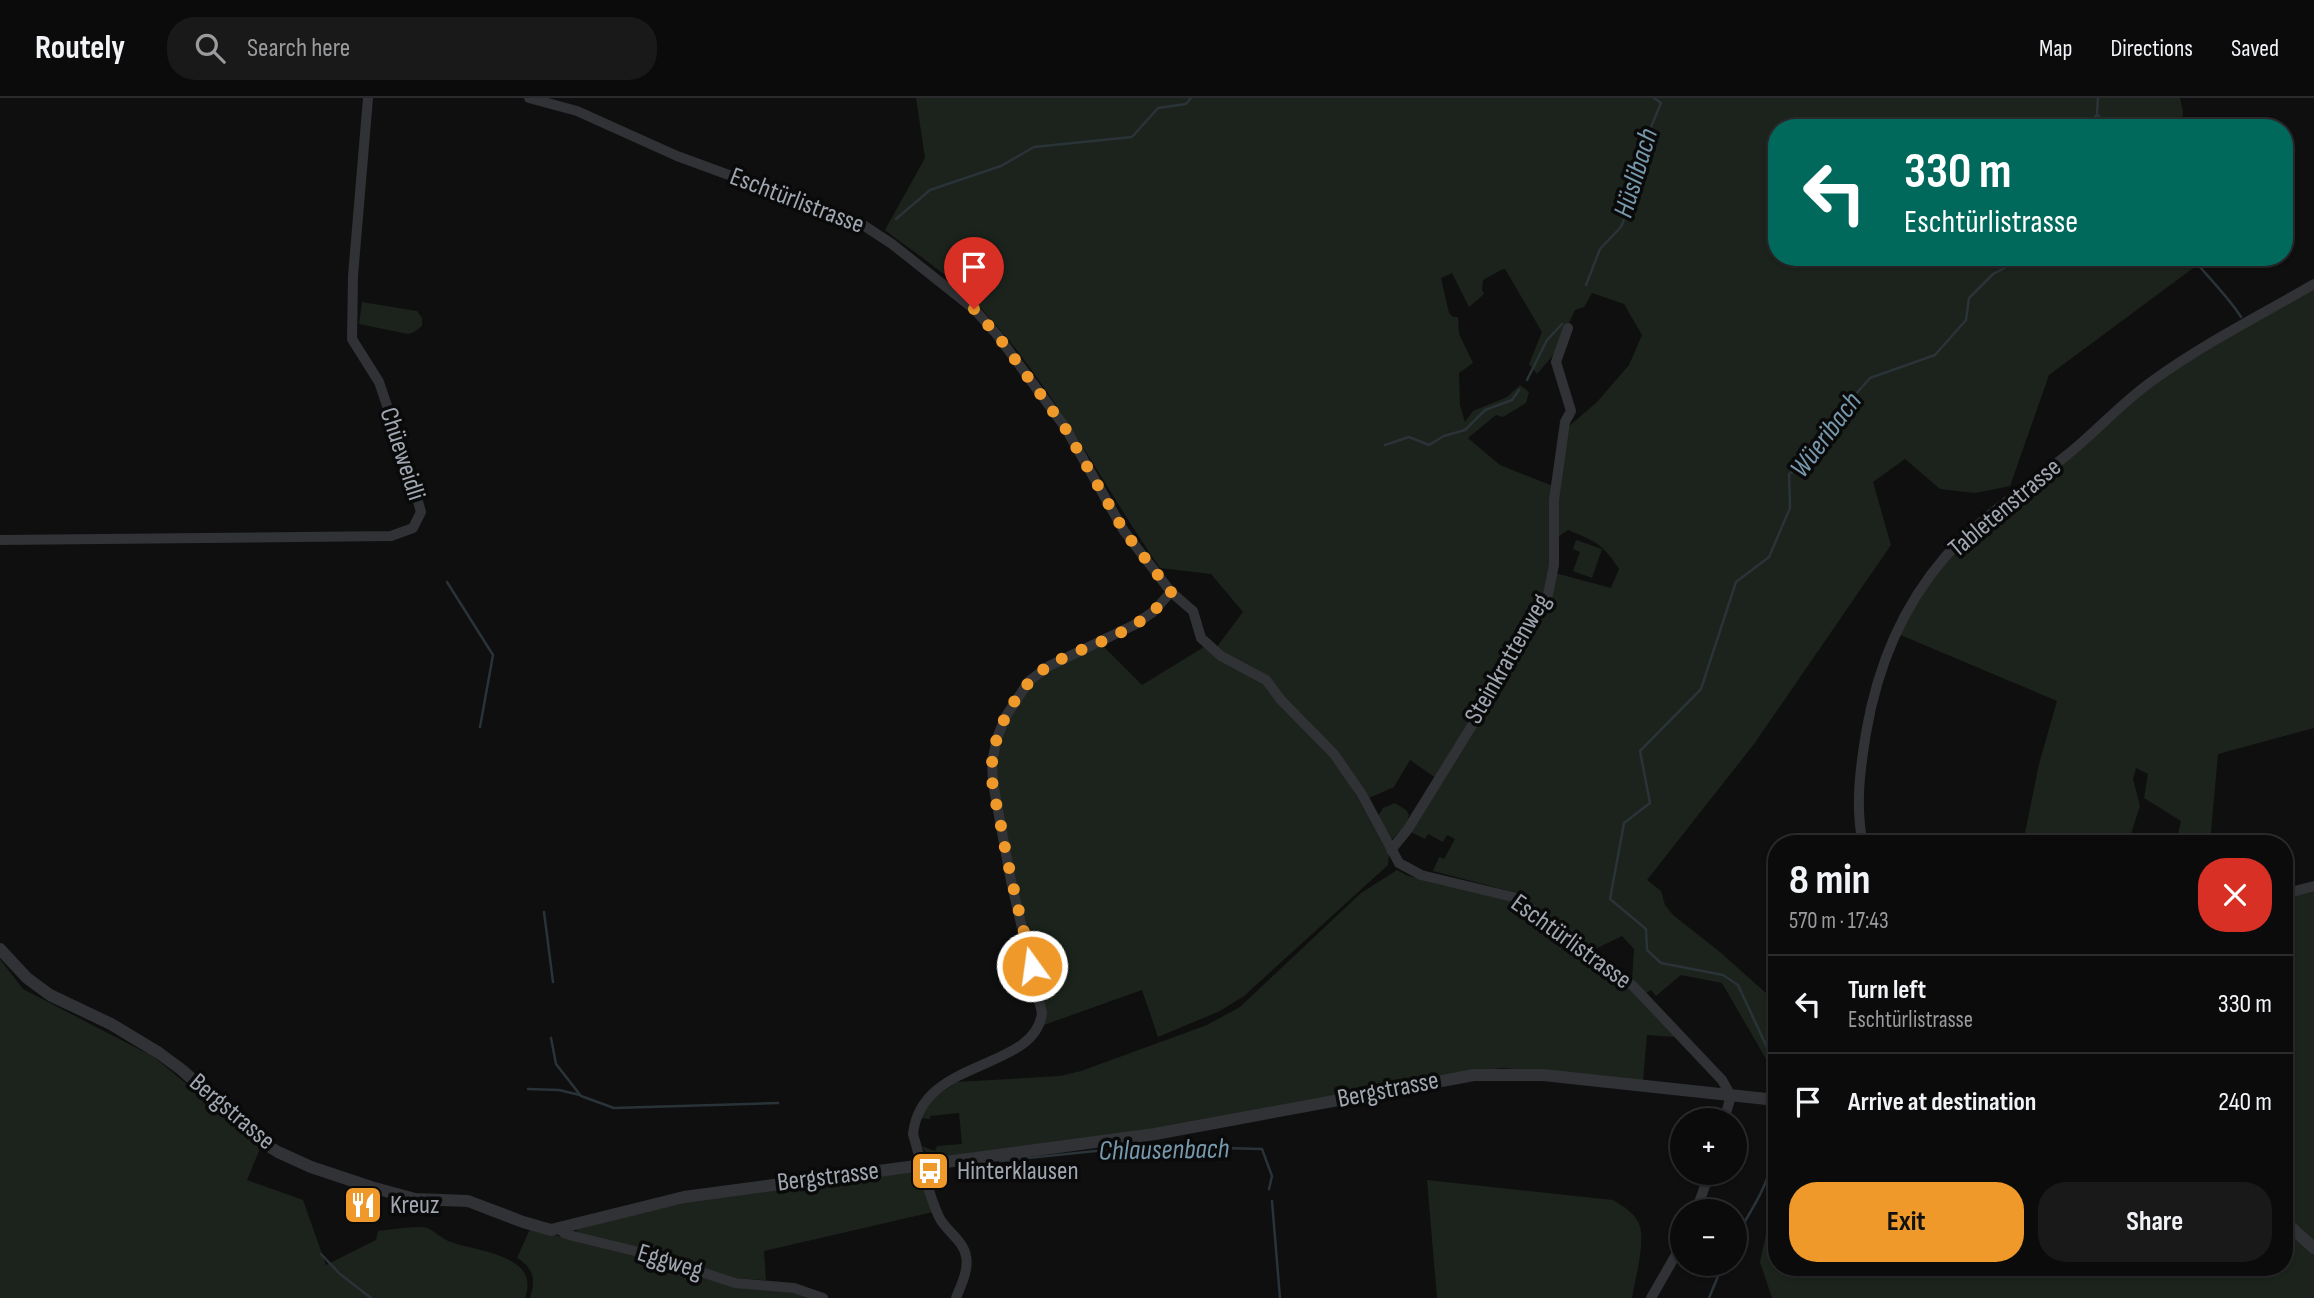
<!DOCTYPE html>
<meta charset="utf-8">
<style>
body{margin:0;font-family:"Sofia Sans Condensed",sans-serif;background:#19191a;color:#f1f3f6;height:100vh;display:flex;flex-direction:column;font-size:26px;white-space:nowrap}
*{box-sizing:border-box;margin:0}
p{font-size:23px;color:#9a9b9d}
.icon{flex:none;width:38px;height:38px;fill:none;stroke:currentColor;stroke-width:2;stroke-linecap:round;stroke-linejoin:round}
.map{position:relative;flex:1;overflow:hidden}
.side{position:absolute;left:1768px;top:737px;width:525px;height:441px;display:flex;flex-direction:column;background:#0b0b0c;border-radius:28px;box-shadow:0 2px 5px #0004,0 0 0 2px #2b2b2d}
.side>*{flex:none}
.hud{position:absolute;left:1768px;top:21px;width:525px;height:147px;border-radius:28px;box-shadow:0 2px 5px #0004,0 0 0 2px #2b2b2d;background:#00695c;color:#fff;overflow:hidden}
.buttons{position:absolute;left:1670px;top:1010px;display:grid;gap:14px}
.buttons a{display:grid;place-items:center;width:77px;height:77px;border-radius:50%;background:#0b0b0c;box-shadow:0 2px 5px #0004,0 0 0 2px #2b2b2d;font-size:35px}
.pin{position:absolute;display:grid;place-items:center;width:60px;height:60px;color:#fff;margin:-72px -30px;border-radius:50% 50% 50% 0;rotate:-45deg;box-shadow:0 0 7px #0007}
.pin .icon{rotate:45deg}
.me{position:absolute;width:77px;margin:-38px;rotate:346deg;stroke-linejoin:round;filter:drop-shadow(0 0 5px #0008)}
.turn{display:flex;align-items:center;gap:24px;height:147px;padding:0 21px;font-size:32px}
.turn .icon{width:91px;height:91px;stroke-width:2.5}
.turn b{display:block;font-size:49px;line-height:60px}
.round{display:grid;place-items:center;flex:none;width:74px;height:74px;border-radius:28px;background:#19191a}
.headline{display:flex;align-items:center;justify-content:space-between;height:119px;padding:0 21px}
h1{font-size:42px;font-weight:700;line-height:52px}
.cta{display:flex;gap:14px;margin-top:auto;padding:14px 21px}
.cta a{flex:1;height:80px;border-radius:28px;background:#ee9929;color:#111;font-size:28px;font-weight:700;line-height:80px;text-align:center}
.cta a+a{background:#19191a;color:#f1f3f6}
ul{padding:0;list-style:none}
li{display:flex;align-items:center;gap:21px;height:98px;padding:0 21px;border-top:2px solid #2b2b2d}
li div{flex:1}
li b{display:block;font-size:26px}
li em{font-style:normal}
header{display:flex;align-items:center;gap:42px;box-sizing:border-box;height:98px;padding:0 35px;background:#0b0b0c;border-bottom:2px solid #2b2b2d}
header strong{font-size:33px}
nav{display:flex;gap:38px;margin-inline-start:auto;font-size:24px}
.search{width:490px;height:63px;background:#19191a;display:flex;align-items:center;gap:18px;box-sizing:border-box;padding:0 24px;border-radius:28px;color:#9a9b9d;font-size:26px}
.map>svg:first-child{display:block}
.green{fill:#1c231c;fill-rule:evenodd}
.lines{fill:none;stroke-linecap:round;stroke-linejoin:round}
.stream{stroke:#293338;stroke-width:2.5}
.minor{stroke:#303235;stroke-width:10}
.tertiary{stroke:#303235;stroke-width:12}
.route{stroke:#ee9929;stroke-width:12;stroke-dasharray:0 21.6}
.labels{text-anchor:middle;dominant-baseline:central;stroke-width:7;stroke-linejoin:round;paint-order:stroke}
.street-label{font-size:26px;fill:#a0a7b1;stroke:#0a0a0b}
.poi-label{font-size:26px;fill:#a0a7b1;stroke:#0a0a0b;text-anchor:start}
.water-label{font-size:28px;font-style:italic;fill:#7799ad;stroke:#0a0a0b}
</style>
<header>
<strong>Routely</strong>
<div class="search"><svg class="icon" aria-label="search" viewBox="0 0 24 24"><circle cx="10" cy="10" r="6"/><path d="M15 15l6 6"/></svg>Search here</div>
<nav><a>Map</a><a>Directions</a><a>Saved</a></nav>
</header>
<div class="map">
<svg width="2314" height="1200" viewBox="0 0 2314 1200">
<rect width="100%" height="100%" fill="#0f0f10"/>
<!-- green -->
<path class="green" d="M916,0H2180L2183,13L2182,30H1776V159H2194L2196,168L2049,277L2010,388L1975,395L1940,391L1905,361L1873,384L1891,447L1754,646L1647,782L1661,793L1665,807L1673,817L1720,854L1776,904V963L1769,966L1722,885L1681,877L1656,898L1651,892L1645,896L1632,883L1634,851L1622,838L1591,853L1583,852L1558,834L1544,816L1517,795L1433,773L1439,759L1444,761L1455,741L1447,737L1443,744L1428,736L1425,741L1411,734L1440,683L1410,662L1394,689L1369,700L1277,591L1216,550L1243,514L1211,476L1160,470C1098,381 1050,280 973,202C950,178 912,153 885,132L925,60ZM1505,171L1542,234L1529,266L1537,276L1555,255L1575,212L1584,209L1592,195L1624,206L1642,237L1629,267L1597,304L1568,329L1560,391L1500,367L1468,340L1496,317L1503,319L1526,305L1529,294L1520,287L1507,299L1473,313L1465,324L1460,307L1459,275L1473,265L1459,236L1458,219H1453L1449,215L1441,180L1452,175L1469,209L1484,196L1482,192L1483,182L1501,172ZM1568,432C1595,443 1603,446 1619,471L1611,490L1555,475L1558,439Z
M2314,189V630L2218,656L2210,745H2176L2181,723L2144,700L2148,676L2136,670L2133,681L2140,708L2128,745H2023L2039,666L2057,603L1898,536L1915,504L1955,453L2155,285L2185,264Z
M362,204L417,213L422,220V228L414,234L408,236L359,226Z
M1576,442L1602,451L1592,480L1573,473L1580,454L1573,451Z
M1102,547L1142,587L1204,549L1261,583L1332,659L1349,684L1389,757L1388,767L1244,898L1220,913L1158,939L1142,892L1044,927L1045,920L1013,790L999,704L996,663L1006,627L1023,596L1044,574Z
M1395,705L1406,712L1409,717L1406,727L1392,741L1378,718L1383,710Z
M1397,772L1408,778L1503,798L1521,807L1622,883L1675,939L1647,937L1643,983L1503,970L1451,975L1181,1027L931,1061L921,1048L935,1053L937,1048L962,1046L959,1015L930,1018V1021L920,1020L932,1001L957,984L1060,978L1081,973L1207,927L1240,909L1361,795Z
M2314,791V1144L2284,1117V798Z
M0,861L23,891L154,959L261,1048L247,1082L303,1102L326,1167L376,1142L378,1133C390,1132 417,1127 427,1130C435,1133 442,1141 451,1144C479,1154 541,1157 525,1200H0Z
M918,1072L933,1114L764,1153L766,1182L733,1180L578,1136L576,1132L676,1105Z
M1427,1082L1613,1102C1623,1108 1637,1116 1640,1129C1645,1147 1635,1181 1632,1200H1437Z
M1776,1089V1169H2284V1130L2314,1156V1200H1772L1760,1164Z
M530,1131L626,1155L733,1189L792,1194L807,1200H530C536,1182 534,1170 517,1160Z"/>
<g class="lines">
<!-- stream -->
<path class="stream" d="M2097,16L2109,30
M2088,30L2097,16L2098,0
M896,121L930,92L1001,68L1034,49L1132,39L1158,10L1186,6L1191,0
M2192,159C2208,180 2227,197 2241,219
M1586,187L1600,151L1621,129L1633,99L1631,84L1639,49L1646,41L1661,5L1654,0
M1527,282L1547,242L1562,226
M1385,347L1409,339L1429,347L1444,338L1465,332L1485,312L1512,302L1519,292
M447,484L493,557L480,629
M544,814L553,884
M551,940L556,966L581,998L614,1010L778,1005
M528,991L559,992L580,997
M1774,996L1771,983V958L1738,887L1723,877L1661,865L1647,852L1646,831L1610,801L1624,725L1650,705L1640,653L1701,591L1736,484L1769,459L1790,410L1789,376L1811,360L1817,340L1870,280L1935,257L1966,222L1969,200L1993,176L2026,159
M1000,1063L1144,1048L1262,1051L1272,1078L1269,1091
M1272,1103L1280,1200
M1734,1142C1744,1124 1766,1091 1769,1073C1772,1049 1762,1029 1774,1008
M321,1156L340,1176L371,1200
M1709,1200L1723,1166"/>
<!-- minor -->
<path class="minor" d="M529,0L577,13L677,58L860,125L892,146L974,211L998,238L1065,329L1124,433L1171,494L1193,513L1201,540L1221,558L1266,582L1281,602L1334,656L1361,695L1399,765L1421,777L1517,800C1537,811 1547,831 1565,845C1587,862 1613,872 1634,889L1722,982L1731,998L1724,1022
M0,442L391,438L413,430L421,414L409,372L379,284L352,241L353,178L368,0
M1863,746C1855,709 1860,672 1866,635C1877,570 1902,509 1945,459C1980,420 2026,390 2067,357C2097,333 2123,303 2155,281C2205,245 2261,217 2314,186
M1391,752L1408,731L1528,537L1547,501L1554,467V402L1565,324L1571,313L1556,264L1568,230
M2284,796L2314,788
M1696,1113L1710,1074
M560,1131L564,1135L573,1138L643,1155L735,1185L794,1190L823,1200
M956,1200C961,1187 969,1172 966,1158C963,1142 946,1133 939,1119C927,1093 921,1063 913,1036C921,959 1035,974 1042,915L1011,783L993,685L992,664L997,640L1006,618L1029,583L1049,568L1134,527L1153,514L1171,494
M1651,1200L1682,1146"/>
<!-- tertiary -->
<path class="tertiary" d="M0,851L27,880L50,897L111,926L159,955L182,972L260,1043L278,1054L311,1069L371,1089L415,1101L468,1103L523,1124L551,1132L684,1099L1155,1036L1474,977H1543L1776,1002
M2284,1123L2314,1150"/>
</g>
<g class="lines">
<!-- route -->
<path class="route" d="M974,211L998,238L1065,330L1124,433L1171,494C1165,500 1160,508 1153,513C1125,539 1083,548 1050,567C1019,586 995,629 992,665C990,686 997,707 1001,728C1009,775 1021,821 1032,868"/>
</g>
<!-- icons -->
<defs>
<symbol id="bus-square" viewBox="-11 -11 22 22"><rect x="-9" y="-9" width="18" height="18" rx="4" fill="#ee9929" stroke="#0a0a0b"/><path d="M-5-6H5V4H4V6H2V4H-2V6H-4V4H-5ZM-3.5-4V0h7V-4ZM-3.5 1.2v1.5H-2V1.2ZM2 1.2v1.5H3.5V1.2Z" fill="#fff"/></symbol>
<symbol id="restaurant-square" viewBox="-11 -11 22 22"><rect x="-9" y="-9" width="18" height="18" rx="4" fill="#ee9929" stroke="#0a0a0b"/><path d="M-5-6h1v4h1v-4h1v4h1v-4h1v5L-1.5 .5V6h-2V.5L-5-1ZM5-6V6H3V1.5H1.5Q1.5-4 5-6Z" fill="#fff"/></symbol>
</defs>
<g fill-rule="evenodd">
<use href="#bus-square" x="908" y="1051" width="44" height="44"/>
<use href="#restaurant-square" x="341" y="1085" width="44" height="44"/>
</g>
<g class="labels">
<!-- street labels -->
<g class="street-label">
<text transform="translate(797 103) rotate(21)">Eschtürlistrasse</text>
<text transform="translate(402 356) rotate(72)">Chüeweidli</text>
<text transform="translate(2005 410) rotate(-40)">Tabletenstrasse</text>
<text transform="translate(1508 561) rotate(-60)">Steinkrattenweg</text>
<text transform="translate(1571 844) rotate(36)">Eschtürlistrasse</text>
<text transform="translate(1388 992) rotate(-11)">Bergstrasse</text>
<text transform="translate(232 1014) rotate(40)">Bergstrasse</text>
<text transform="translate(828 1079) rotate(-7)">Bergstrasse</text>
<text transform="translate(670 1164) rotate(17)">Eggweg</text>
</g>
<!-- poi labels -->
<g class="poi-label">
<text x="957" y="1073">Hinterklausen</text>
<text x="390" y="1107">Kreuz</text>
</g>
<!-- water labels -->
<g class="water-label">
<text transform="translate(1636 75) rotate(-73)">Hüslibach</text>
<text transform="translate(1826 337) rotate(-53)">Wüeribach</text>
<text transform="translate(1164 1052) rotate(-1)">Chlausenbach</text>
</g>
</g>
</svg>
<div class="buttons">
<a>+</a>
<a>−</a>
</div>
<div class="pin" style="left:974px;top:211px;background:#d93025"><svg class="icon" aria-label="arrive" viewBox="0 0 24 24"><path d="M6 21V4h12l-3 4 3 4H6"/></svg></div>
<svg class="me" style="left:1032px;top:868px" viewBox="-20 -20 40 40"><circle r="17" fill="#ee9929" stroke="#fff" stroke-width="3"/><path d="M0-11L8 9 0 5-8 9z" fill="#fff"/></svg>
<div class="hud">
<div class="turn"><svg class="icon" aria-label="left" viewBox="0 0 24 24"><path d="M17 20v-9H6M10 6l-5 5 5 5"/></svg><div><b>330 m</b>Eschtürlistrasse</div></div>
</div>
<section class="side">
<div class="headline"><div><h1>8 min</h1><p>570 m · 17:43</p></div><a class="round" style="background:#d93025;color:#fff"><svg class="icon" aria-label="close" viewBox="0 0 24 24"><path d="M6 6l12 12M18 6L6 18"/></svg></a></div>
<ul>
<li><svg class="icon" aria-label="left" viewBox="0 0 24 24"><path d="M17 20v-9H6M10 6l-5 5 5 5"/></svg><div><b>Turn left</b><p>Eschtürlistrasse</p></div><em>330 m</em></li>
<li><svg class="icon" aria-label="arrive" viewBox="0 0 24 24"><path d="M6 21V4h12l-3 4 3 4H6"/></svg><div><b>Arrive at destination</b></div><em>240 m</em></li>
</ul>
<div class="cta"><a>Exit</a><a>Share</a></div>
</section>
</div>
